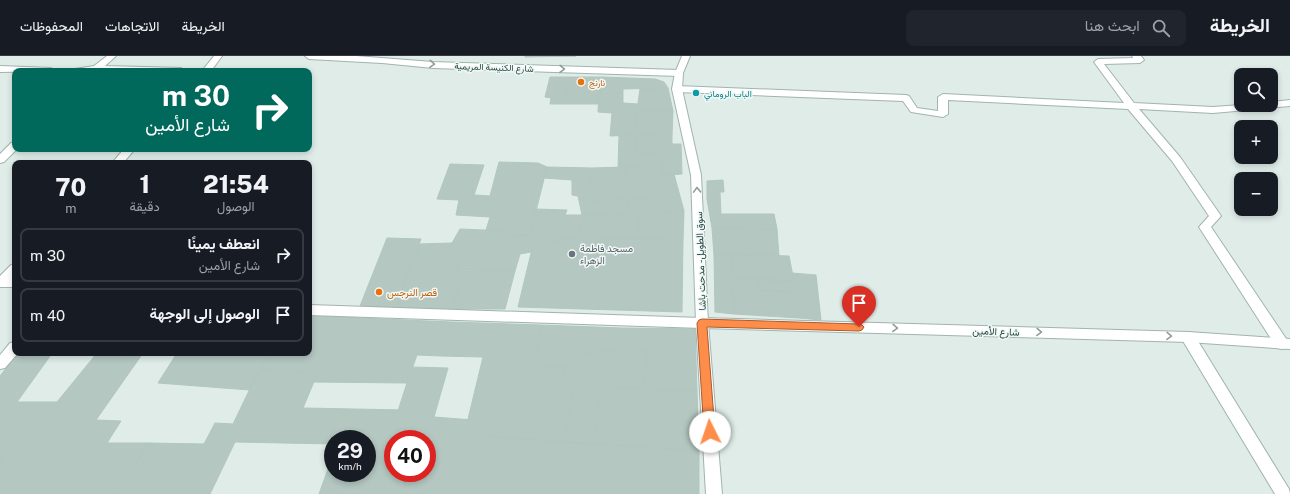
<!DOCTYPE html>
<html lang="ar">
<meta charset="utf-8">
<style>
body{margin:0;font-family:"Public Sans",Vazirmatn,sans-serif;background:#20242c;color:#f1f3f6;direction:rtl;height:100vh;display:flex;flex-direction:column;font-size:15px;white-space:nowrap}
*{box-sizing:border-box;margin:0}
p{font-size:13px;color:#9ea1a6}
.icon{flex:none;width:22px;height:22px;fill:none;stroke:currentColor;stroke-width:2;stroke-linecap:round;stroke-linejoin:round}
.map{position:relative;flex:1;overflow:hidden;direction:ltr}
.sheet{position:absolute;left:12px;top:104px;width:300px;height:196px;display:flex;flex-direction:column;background:#171b24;border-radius:8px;box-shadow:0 2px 6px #0003;direction:rtl}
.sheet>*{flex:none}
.top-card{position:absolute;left:12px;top:12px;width:300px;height:84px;border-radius:8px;box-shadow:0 2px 6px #0003;direction:rtl;background:#00695c;color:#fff;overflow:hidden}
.buttons{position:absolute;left:1234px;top:12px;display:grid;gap:8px}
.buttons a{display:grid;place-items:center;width:44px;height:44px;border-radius:8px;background:#171b24;box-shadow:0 2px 6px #0003;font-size:20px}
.speed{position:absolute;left:324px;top:374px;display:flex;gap:8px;font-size:20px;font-weight:700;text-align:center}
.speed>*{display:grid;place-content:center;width:52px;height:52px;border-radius:50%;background:#171b24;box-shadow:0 2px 6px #0003;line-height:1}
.speed small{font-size:10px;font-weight:400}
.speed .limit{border:6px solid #d22;background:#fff;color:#111}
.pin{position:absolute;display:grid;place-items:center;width:34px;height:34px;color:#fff;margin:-41px -17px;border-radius:50% 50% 50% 0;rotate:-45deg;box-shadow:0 0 4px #0007}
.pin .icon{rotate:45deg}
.me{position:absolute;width:44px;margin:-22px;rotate:356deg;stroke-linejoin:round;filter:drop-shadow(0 0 3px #0008)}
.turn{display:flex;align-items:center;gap:14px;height:84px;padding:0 16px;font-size:18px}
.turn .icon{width:52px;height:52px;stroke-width:2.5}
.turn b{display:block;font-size:28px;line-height:34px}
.eta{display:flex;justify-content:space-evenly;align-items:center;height:68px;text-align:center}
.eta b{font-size:24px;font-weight:800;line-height:28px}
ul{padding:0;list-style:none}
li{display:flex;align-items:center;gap:12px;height:54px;margin:0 8px 6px;padding:0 8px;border:2px solid #363941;border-radius:8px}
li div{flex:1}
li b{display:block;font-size:15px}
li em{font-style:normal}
header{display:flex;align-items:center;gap:24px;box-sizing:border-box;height:56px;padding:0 20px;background:#171b24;border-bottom:1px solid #363941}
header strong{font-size:19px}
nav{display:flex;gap:22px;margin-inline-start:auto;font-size:14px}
.search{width:280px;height:36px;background:#20242c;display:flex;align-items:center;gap:10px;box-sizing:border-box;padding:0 14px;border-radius:8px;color:#9ea1a6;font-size:15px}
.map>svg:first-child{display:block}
.building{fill:#b4c7c1;stroke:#b1c7c0}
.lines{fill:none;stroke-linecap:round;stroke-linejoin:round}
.pedestrian-casing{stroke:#a1b4b0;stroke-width:2}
.minor-casing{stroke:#a1b4b0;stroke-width:2}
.tertiary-casing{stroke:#a1b4b0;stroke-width:2}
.pedestrian{fill:#fff;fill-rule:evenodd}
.minor{fill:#fff;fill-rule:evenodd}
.tertiary{fill:#fff;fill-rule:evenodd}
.oneway{stroke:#8e9e9c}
.route{fill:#ff8d4a;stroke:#a65c30}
.food-dot{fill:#e8710a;stroke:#f0f8f5;stroke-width:1.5}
.culture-dot{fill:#0f9aa8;stroke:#f0f8f5;stroke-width:1.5}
.worship-dot{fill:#6b7280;stroke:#f0f8f5;stroke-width:1.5}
.labels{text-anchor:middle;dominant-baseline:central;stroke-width:3;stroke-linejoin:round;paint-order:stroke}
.far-street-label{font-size:9px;fill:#1e3e3a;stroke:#f0f8f5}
.far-food-label{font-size:9px;fill:#c56008;stroke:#f0f8f5;text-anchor:start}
.far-culture-label{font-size:9px;fill:#0d838f;stroke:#f0f8f5;text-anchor:start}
.worship-label{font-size:10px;fill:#5b616d;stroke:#f0f8f5;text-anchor:start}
.street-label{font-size:10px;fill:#1e3e3a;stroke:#f0f8f5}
.food-label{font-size:10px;fill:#c56008;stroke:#f0f8f5;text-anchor:start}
</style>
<header>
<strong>الخريطة</strong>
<div class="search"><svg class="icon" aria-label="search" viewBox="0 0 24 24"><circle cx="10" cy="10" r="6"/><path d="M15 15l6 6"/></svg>ابحث هنا</div>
<nav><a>الخريطة</a><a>الاتجاهات</a><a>المحفوظات</a></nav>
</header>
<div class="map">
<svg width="1290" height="438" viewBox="0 0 1290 438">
<rect width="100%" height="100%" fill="#dfece8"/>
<!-- building -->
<path class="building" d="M525,0H576L525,1Z
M550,21H569L564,48H550L551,42L545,41Z
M569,21H602L599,48H564Z
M602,21L655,23L664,26L668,32L623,33V37L599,38Z
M668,32L673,55L637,54L640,33Z
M623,37V47L638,48L635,79L610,80L612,57L598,56L599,38Z
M637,54L673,55L672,80L635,79Z
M635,79L672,80V88H681L682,118L663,119L661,97H637Z
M635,79L637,97H661L663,119L646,121L643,111L618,112L619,80Z
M499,106L538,107L547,111L530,179L507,180V175L486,174L490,161L456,159L459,144L437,143L450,108L484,109L474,139L490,140Z
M547,111L592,112L589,145L628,143V157L582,159L578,140L572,139V124L544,122Z
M625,111L628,143L589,145L592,112Z
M625,111H643L646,121L674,118L684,155L658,156L655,141L628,143Z
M723,124L724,136H720L721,158H774L777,173L712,172L707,143V125Z
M655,141L658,156L684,155L683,184L637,183L639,157H628V143Z
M536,153L567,154L565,159H582L578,181L533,189L531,196L520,198L515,215L456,214L461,199H448L452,187L460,173L507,175V180L530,179Z
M639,157L637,183L578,181L582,159Z
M712,172L777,173L779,200L714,199Z
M578,181L683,184L682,256L518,251L533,189Z
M387,182L421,183L396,251L360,250Z
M452,187L448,199H461L456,214L463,215L452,253L396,251L419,188Z
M732,198L734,258L715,256L714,199Z
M732,198L789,200L794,225L733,222Z
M463,215H515L505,253H452Z
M792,217L816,219L821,264L799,262L796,236L759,234V223L794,225Z
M733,222L759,223V234L796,236L799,262L734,258Z
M309,260H315L309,274Z
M315,260L451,266L441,300L417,299L407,327L314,326L318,316H305L312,299L298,297H309V274Z
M451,266L541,269L535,309L565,311L562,332L573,334L564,386L484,380L486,365L468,363L483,301L441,300Z
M541,269L622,272L620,293L588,297L565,311L535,309Z
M622,272L695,273L697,335L643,333L648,294L620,293Z
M620,293L648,294L643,333L601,331L594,388L564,386L573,334L562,332L565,311L588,297Z
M19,297H52L48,303L15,301Z
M97,297H127L69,373H0V320L15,301L48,303L17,346H57Z
M127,297H143L96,364L121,365L107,387H148L119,438H0V408L8,396H0V373H69Z
M177,297H269L250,334L158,327Z
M269,297H299L312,299L305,316L259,314Z
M412,311L448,312L434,361L486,365L484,380L699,395V438H403L409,417H427V383H396L405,354L398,355Z
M259,314L318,316L303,352L405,354L396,383H393V417H409L403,438H319L333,399V417H367V383H333V388L235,386L210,438H119L148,387L204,388L215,367L233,368Z
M601,331L697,335L699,395L594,388Z
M0,396H8L0,408Z"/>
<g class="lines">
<defs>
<path id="pedestrian" d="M107,0H116L105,10L181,12L185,15H74L75,13L94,10Z
M214,0H222L211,15H202Z
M1132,0H1141L1144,4L1140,7L1104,8L1134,47L1213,51L1241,49H1271V46L1290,44V50L1213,57L1139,53L1180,101L1219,157L1221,160L1211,171L1287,284L1289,288L1287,292L1282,293L1277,292L1199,171L1209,160L1172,105L1128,53L948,44V58L943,61L911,56L903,45L677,36L672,33L677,30L906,39L909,40L917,52L938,55V41L943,38L1124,47L1094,6L1098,3L1133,2Z
M0,10L51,12L55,15L0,16Z
M15,86V93H17L4,106L0,107V98L11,87Z
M124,93H135L123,107H112Z
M15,208V219L12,223H15V231H0V220L11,209Z
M309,249L702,262L707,263L708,267L707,271L702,272L309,259Z
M1188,276L1193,277L1289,433L1290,438H1275L1183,285L1182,281L1183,277Z
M15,286V297H18L5,312L0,313V299L10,287Z"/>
<path id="minor" d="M305,0H356L433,6L679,14L683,17L679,20L433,12L382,7L309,3Z
M702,262L1188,276L1290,283V293L1188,286L702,272L697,271L696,267L697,263Z"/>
<path id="tertiary" d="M682,0H690L683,17L682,33L701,119L708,267L722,438H706L696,267L691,119L672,33L675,17Z"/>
</defs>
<!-- pedestrian casing -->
<use href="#pedestrian" class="pedestrian-casing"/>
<!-- minor casing -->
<use href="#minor" class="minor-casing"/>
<!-- tertiary casing -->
<use href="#tertiary" class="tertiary-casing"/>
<!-- pedestrian -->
<use href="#pedestrian" class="pedestrian"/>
<!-- minor -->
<use href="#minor" class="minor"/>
<!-- tertiary -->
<use href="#tertiary" class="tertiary"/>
</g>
<!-- one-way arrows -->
<defs><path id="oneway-chevron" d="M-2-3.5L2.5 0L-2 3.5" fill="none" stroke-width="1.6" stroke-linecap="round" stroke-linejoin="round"/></defs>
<g class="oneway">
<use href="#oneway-chevron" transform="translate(432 8) rotate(4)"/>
<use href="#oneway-chevron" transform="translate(562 13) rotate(2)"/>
<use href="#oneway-chevron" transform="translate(697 134) rotate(-92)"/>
<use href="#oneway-chevron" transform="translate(895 272) rotate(2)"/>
<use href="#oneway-chevron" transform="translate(1039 276) rotate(2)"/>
<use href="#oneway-chevron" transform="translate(1169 280) rotate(2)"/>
</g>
<!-- route -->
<path class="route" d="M702,263L859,268L862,269L864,271L862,274L859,275L707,271L715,376L714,379L710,381L706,379L704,376L697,267L699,264Z"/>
<!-- markers -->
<g class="food-dot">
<circle cx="581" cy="26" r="4"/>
<circle cx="379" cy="236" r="4"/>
</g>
<circle class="culture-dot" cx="696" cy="37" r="4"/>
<circle class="worship-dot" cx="572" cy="198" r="4"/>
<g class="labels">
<!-- far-street labels -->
<g class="far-street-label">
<text transform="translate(494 11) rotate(2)">شارع الكنيسة المريمية</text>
</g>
<!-- far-food labels -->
<g class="far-food-label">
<text x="589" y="26">نارنج</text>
</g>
<!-- far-culture labels -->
<g class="far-culture-label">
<text x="704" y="37">الباب الروماني</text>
</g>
<!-- worship labels -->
<g class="worship-label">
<text x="580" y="192">مسجد فاطمة<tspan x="580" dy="12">الزهراء</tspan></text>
</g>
<!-- street labels -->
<g class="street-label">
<text transform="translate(700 205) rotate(-92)">سوق الطويل - مدحت باشا</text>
<text transform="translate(996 275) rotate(2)">شارع الأمين</text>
</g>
<!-- food labels -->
<g class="food-label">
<text x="387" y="236">قصر النرجس</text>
</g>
</g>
</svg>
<div class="buttons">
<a><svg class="icon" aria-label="search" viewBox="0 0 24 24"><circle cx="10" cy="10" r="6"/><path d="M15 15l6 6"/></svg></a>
<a>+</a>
<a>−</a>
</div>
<div class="speed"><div>29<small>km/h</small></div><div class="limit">40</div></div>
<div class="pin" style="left:859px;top:271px;background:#d93025"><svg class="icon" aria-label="arrive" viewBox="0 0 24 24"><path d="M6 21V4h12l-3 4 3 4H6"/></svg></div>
<svg class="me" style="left:710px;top:376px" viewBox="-20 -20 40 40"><circle r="19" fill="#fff"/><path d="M0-13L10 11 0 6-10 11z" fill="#ff8d4a"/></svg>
<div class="top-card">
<div class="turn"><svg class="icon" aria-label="right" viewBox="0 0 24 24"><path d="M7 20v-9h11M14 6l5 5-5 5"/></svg><div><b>30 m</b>شارع الأمين</div></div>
</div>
<section class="sheet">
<div class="eta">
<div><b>21:54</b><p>الوصول</p></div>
<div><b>1</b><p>دقيقة</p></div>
<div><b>70</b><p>m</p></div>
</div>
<ul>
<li><svg class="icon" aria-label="right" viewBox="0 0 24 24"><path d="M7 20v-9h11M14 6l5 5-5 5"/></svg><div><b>انعطف يمينًا</b><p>شارع الأمين</p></div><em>30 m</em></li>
<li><svg class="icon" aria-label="arrive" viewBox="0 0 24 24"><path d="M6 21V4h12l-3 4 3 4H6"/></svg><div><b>الوصول إلى الوجهة</b></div><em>40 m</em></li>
</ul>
</section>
</div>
